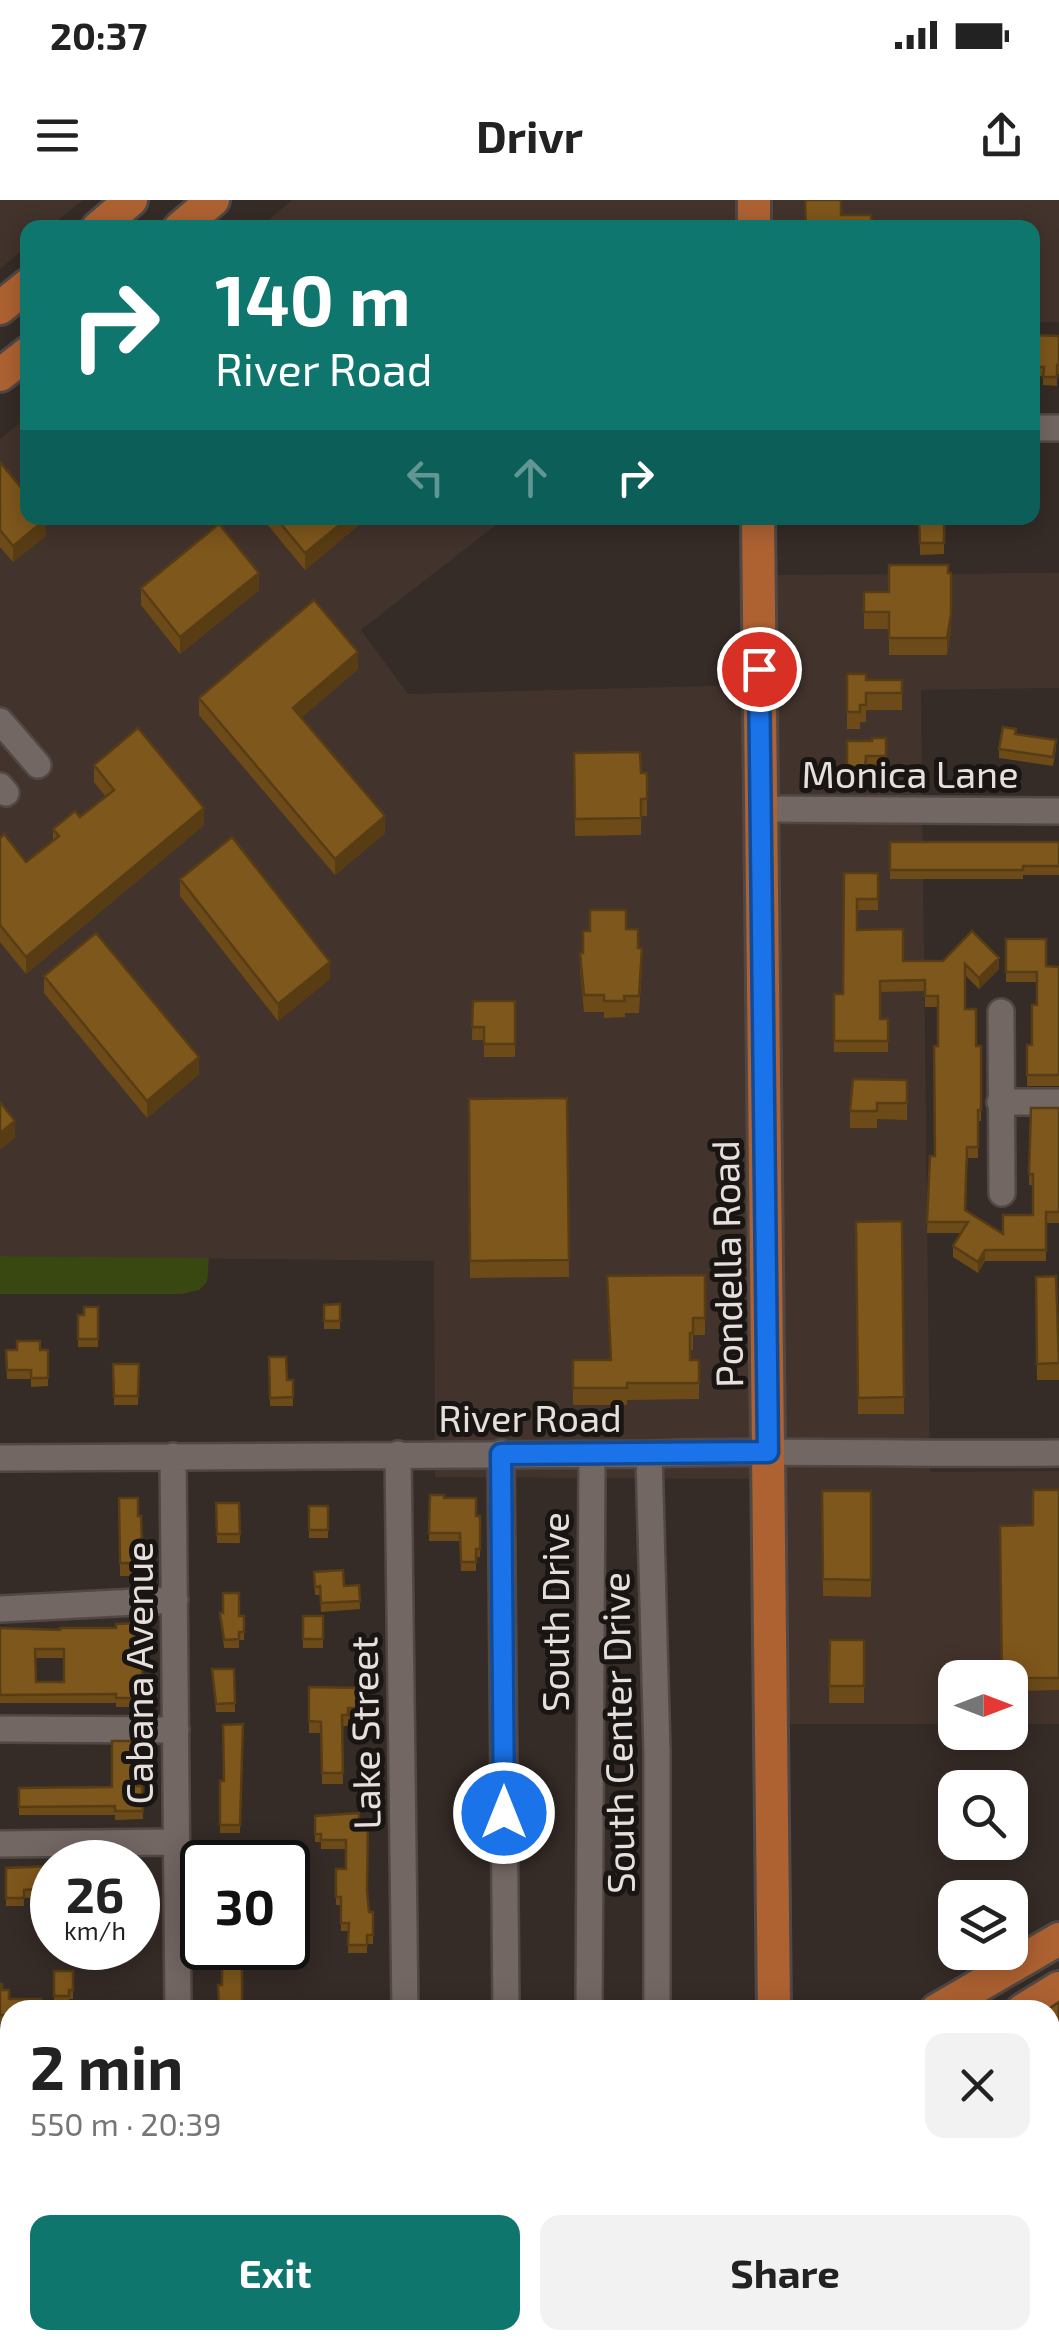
<!DOCTYPE html>
<meta charset="utf-8">
<style>
body{margin:0;font-family:"Exo 2",sans-serif;background:#f2f2f2;color:#222;height:100vh;display:flex;flex-direction:column;font-size:38px;white-space:nowrap}
*{box-sizing:border-box;margin:0}
p{font-size:32px;color:#767676}
.icon{flex:none;width:55px;height:55px;fill:none;stroke:currentColor;stroke-width:2;stroke-linecap:round;stroke-linejoin:round}
.map{position:relative;flex:1;overflow:hidden}
.panel{position:absolute;left:0px;top:1800px;width:1060px;height:350px;display:flex;flex-direction:column;background:#fff;border-radius:30px 30px 0 0;box-shadow:0 5px 25px #0003}
.panel>*{flex:none}
.top-card{position:absolute;left:20px;top:20px;width:1020px;height:305px;border-radius:20px;box-shadow:0 5px 25px #0003;background:#0f766e;color:#fff;overflow:hidden}
.needle{width:65px;rotate:90deg}
.tools{position:absolute;left:938px;top:1460px;display:grid;gap:20px}
.tools a{display:grid;place-items:center;width:90px;height:90px;border-radius:20px;background:#fff;box-shadow:0 5px 25px #0003;font-size:50px}
.speed{position:absolute;left:30px;top:1640px;display:flex;gap:20px;font-size:50px;font-weight:700;text-align:center}
.speed>*{display:grid;place-content:center;width:130px;height:130px;border-radius:50%;background:#fff;box-shadow:0 5px 25px #0003;line-height:1}
.speed small{font-size:25px;font-weight:400}
.speed .limit{border:5px solid #111;border-radius:15px;background:#fff;color:#111}
.pin{position:absolute;display:grid;place-items:center;width:85px;height:85px;color:#fff;margin:-42px;border:5px solid #fff;border-radius:50%;box-shadow:0 2px 10px #0007}
.me{position:absolute;width:110px;margin:-55px;rotate:0deg;stroke-linejoin:round;filter:drop-shadow(0 0 8px #0008)}
.turn{display:flex;align-items:center;gap:35px;height:210px;padding:0 30px;font-size:45px}
.turn .icon{width:130px;height:130px;stroke-width:2.5}
.turn b{display:block;font-size:70px;line-height:85px}
.lanes{display:flex;align-items:center;height:95px;padding:0 30px;background:#0003;justify-content:center;gap:50px;direction:ltr}
.lanes .off{opacity:.35}
.round{display:grid;place-items:center;flex:none;width:105px;height:105px;border-radius:20px;background:#f2f2f2}
.headline{display:flex;align-items:center;justify-content:space-between;height:170px;padding:0 30px}
h1{font-size:60px;font-weight:700;line-height:75px}
.primary-button{display:flex;gap:20px;margin-top:auto;padding:20px 30px}
.primary-button a{flex:1;height:115px;border-radius:20px;background:#0f766e;color:#fff;font-size:40px;font-weight:700;line-height:115px;text-align:center}
.primary-button a+a{background:#f2f2f2;color:#222}
.status{display:flex;justify-content:space-between;align-items:center;height:70px;padding:0 50px;background:#fff;direction:ltr}
.status svg{height:28px;fill:currentColor}
header{display:flex;justify-content:space-between;align-items:center;height:130px;padding:0 30px;background:#fff;font-size:45px;font-weight:700}
.map>svg:first-child{display:block}
.built{fill:#42332c}
.green{fill:#394711}
.lines{fill:none;stroke-linecap:round;stroke-linejoin:round}
.minor-casing{stroke:#514845;stroke-width:30}
.major-casing{stroke:#514845;stroke-width:38}
.minor{stroke:#736763;stroke-width:25}
.major{stroke:#ae6232;stroke-width:32}
.wall{fill:#6c4b18;fill-rule:evenodd}
.shaded-wall{fill:#583d14}
.building{fill:#7e571c;stroke:#583d14;stroke-width:2.5;fill-rule:evenodd}
.route-casing{stroke:#114b97;stroke-width:25}
.route{stroke:#1a73e8;stroke-width:18}
.labels{text-anchor:middle;dominant-baseline:central;stroke-width:10;stroke-linejoin:round;paint-order:stroke}
.street-label{font-size:38px;fill:#e6dfdd;stroke:#191513}
</style>
<div class="status"><b>20:37</b><svg viewBox="0 0 49 12"><path d="M0 12V9h3v3zM5 12V6h3v6zM10 12V3h3v9zM15 12V0h3v12zM26 1h20v11H26zM47 4h2v5h-2z"/></svg></div>
<header><svg class="icon" aria-label="menu" viewBox="0 0 24 24"><path d="M4 6h16M4 12h16M4 18h16"/></svg>Drivr<svg class="icon" aria-label="share" viewBox="0 0 24 24"><path d="M12 15V3M7 8l5-5 5 5M5 13v7h14v-7"/></svg></header>
<div class="map">
<svg width="1059" height="2150" viewBox="0 0 1059 2150">
<rect width="100%" height="100%" fill="#352b27"/>
<!-- built -->
<path class="built" d="M0,0H83L50,27L28,28L27,46L0,69Z
M292,0H744V27L259,28Z
M764,0H1059V122H1033L1032,28L764,27Z
M27,217L28,318H505L361,430L408,494L750,485L758,1279L435,1277L434,1061L0,1056V239Z
M1059,373V488L921,490L930,1272L1059,1271V1524H1010V1478H955V1524H781L768,375Z
M1059,1827V2150H543L559,2140H1050V1832Z
M0,2122L10,2140H389L373,2150H0Z"/>
<!-- green -->
<path class="green" d="M0,1056L209,1058L207,1082L199,1090L182,1094H0Z"/>
<g class="lines">
<defs>
<path id="minor" d="M1032,228H1059
M0,521L38,565
M0,586L6,593
M761,609L1059,611
M1001,812L1002,993
M1000,902H1059
M501,1253L506,1810
M398,1254L405,1810
M649,1254L657,1552V1810
M173,1256L178,1810
M0,1258L649,1254C786,1249 922,1255 1059,1253
M0,1409L175,1400
M0,1529L176,1530
M0,1644L176,1642
M589,1810L592,1255
M0,1878H10
M0,1995H10
M181,2140V2150
M833,2140L838,2150"/>
<path id="major" d="M754,0V28
M98,28L131,0
M180,28L213,0
M0,108L28,85
M0,175L28,153
M758,318L774,1810
M937,1810L1059,1739
M1023,1810L1059,1788
M398,2150L414,2140
M471,2150L487,2140"/>
</defs>
<!-- minor casing -->
<use href="#minor" class="minor-casing"/>
<!-- major casing -->
<use href="#major" class="major-casing"/>
<!-- minor -->
<use href="#minor" class="minor"/>
<!-- major -->
<use href="#major" class="major"/>
</g>
<!-- wall -->
<path class="wall" d="M1032,135L1059,136V174H1057V186L1043,185V176H1032Z
M0,262L46,336L13,362L0,347Z
M262,318H366V319L305,370Z
M919,318H944V354L920,355Z
M141,388L259,390L180,454L141,405Z
M864,392L951,430L947,455H889V429H864Z
M358,469L301,518L385,633L335,675L199,515V498Z
M847,474L866,480H902V510H866V522H860V529H847Z
M1016,534L1056,549L1053,566L999,558V549Z
M886,538V573H866L865,585H847V541H872Z
M574,553L641,573H647V616H641V635L575,636Z
M94,565L204,625L26,774L0,742V638L26,662L53,641V629L80,617L106,597L94,582Z
M890,642H1059V675H1023V679H890Z
M844,673H878V710H857V730L903,761H943L999,769L979,789L965,775V809L976,846H981V921H978V958H967L966,1010L1003,1034L1033,1015V985H1029L1031,908H1059V1023H1046V1061H985L978,1073L953,1057V1046L961,1033H927L930,956H935L938,807H925V791L880,792V819H888V852H834V794H843Z
M180,679L330,779L278,821L180,696Z
M626,729L638,748L642,765L639,813H625V817L604,818V812H584L580,770V753H583L590,731Z
M1006,739L1046,766L1059,767V886H1027V845H1032L1037,805V782H1006Z
M44,776L199,874L147,918L44,793Z
M473,801H515V857H484V840H472Z
M907,880V920L877,919V928H850V911Z
M567,898L569,1077L470,1078L469,899Z
M902,1021L904,1214H858L856,1022Z
M705,1075V1135H693V1150H690V1160H699V1199L627,1200V1205H573V1160H610Z
M1036,1077L1059,1140V1180H1037Z
M340,1104V1129H324V1105Z
M98,1107V1147H78V1115H84Z
M6,1150H48V1186L31,1187V1179H7Z
M269,1157L287,1180H293V1206H270Z
M113,1164H139L138,1205H114Z
M1059,1290V1490L1010,1491V1478L1033,1325Z
M822,1291H871V1397L823,1396Z
M430,1295L444,1298L476,1316L480,1349V1357H476V1371H461L460,1341H429Z
M119,1298L138,1316L142,1344V1357H139V1376H120Z
M216,1303H239L240,1343H217Z
M309,1306H328V1338H309Z
M314,1372L344,1386L359,1385L360,1409L321,1412L320,1395H315Z
M220,1413L239,1416L244,1432V1440H239V1448H224Z
M303,1416H323V1448H303Z
M144,1423L141,1507H116V1503H0V1428L60,1430L116,1428ZM36,1458H64V1482H36Z
M830,1440H864V1503H829Z
M212,1469H234L235,1512H216Z
M309,1487L362,1488V1519H348V1526H342L343,1584H322L321,1533H309Z
M243,1524L240,1633H220V1581H224Z
M142,1586L143,1619L115,1620V1615H19V1588Z
M359,1613L369,1712H373V1744H367V1753H348L349,1731H341V1705H336V1669H346V1649H321V1642H315V1616Z
M52,1666V1697L24,1698V1706H6V1668Z
M54,1771H73V1799H69V1804H54Z
M0,1784L9,1799L10,1823H0Z
M1059,1802V2005H1050V1810Z
M10,2007V2039L0,2040V2011H5Z
M271,2140H310V2150H271Z"/>
<!-- shaded-wall -->
<path class="shaded-wall" d="M348,318H366V319L305,370V353Z
M46,319V336L13,362V346Z
M259,373V390L180,454V437Z
M951,414V430L947,455V438Z
M358,452V469L293,525V508Z
M204,608V625L26,774V757Z
M385,616V633L335,675V659Z
M999,758V769L979,789V778Z
M330,762V779L278,821V804Z
M199,857V874L147,918V901Z
M15,921V938L0,950V933Z
M985,1050V1061L978,1073V1062Z"/>
<!-- building -->
<path class="building" d="M805,0H841V15H871L872,28H806Z
M1032,135L1059,136V165H1057V177H1043L1044,167H1032Z
M0,262L28,296V318H45L46,319L13,346L0,330Z
M276,318H348L305,353Z
M919,318H944V343H920Z
M219,324L259,373L180,437L141,388Z
M889,365H948V373H951V414L947,438H889V412H864V392H889Z
M314,400L358,452L293,508L385,616L335,659L199,498Z
M847,474H866V480H902V493H866V505H860V512H847Z
M1003,527L1016,529L1015,534L1056,540L1053,557L999,549Z
M138,528L204,608L26,757L0,725V638L4,634L26,662L59,636L53,629L75,611L80,617L114,590L94,565Z
M872,538H886V556H866L865,568H847V541H872Z
M640,552L641,573H647V599H641V618L575,619L574,553Z
M232,637L330,762L278,804L180,679Z
M890,642H1059V666H1023V670H890Z
M844,673H878V699H857V730L903,729V761H943L972,731L999,758L979,778L965,764V809H976V846H981V910H978V947H967L965,1010L1003,1034V1015H1033V974H1029L1031,908H1059V1012H1046V1050H985L978,1062L953,1046L968,1022H927L930,956H935L934,846H938V796H925V780L880,781V819H888V841H834V794H843Z
M590,710H626V729H638V748H642L639,796H624L625,801H604V795H584L580,753H583V731H590Z
M96,733L199,857L147,901L44,776Z
M1006,739H1046V766L1059,767V875H1027V845H1032V805H1037V772H1006Z
M473,801H515V844H484V827H472Z
M853,879L907,880V903H877V911H850Z
M567,898L569,1060L470,1061L469,899Z
M0,902L15,921L0,933Z
M902,1021L904,1197L858,1198L856,1022Z
M705,1075V1118H693V1133H690V1160H699V1183H627V1188H573V1160H611L607,1076Z
M1056,1076L1059,1163L1037,1164L1036,1077Z
M340,1104V1121H324V1105Z
M84,1107H98V1139H78V1115H84Z
M17,1141H40V1150H48V1178H31V1170H7L6,1150H17Z
M269,1157H286L287,1180H293V1197L270,1198Z
M113,1164H139L138,1196H114Z
M1033,1290H1059V1478H1002L1000,1326L1033,1325Z
M822,1291H871V1380L823,1379Z
M430,1295H444V1298H476V1316H480V1349H476V1362H461L460,1333H429Z
M119,1298H138V1316H141L142,1344H139V1363H120Z
M216,1303H239L240,1334H217Z
M309,1306H328V1330H309Z
M343,1370L344,1386L359,1385L360,1401L321,1403L320,1386L315,1387L314,1372Z
M223,1393H239V1416H244V1432H239V1439L224,1440L220,1413H223Z
M303,1416H323V1439H303Z
M144,1423L141,1498H116V1494L0,1495V1428L60,1430V1428H116V1424ZM35,1449H64V1482H36Z
M830,1440H864V1486H829Z
M212,1469H234L235,1503L216,1504Z
M309,1487L362,1488V1508H348V1515H342L343,1573H322L321,1522L309,1521Z
M243,1524L240,1625H220V1581H224L223,1525Z
M112,1541H132V1546H136L137,1586H142L143,1611H115V1606L19,1607V1588L112,1587Z
M359,1613V1621H368L367,1691L369,1712H373V1735H367V1745H348L349,1723H341V1697H336V1669H346V1640H321V1634H315V1616Z
M117,1660H134V1662H117Z
M52,1666V1688L24,1690V1698H6V1668Z
M222,1765H242V1810H219L218,1785H222Z
M54,1771H73V1790H69V1796H54Z
M0,1784H2V1790H9V1799H41V1810H10V1815H0Z
M1059,1802V1988H1050V1810H1047Z
M7,1901H10V1928H8Z
M5,2007H10V2031H0V2011H5Z
M0,2108L10,2109V2140H122V2150H0Z
M1050,2120L1051,2150H1025V2140H1050Z
M272,2140H306L305,2141L310,2150H278Z
M782,2140H802V2144H815V2150H782Z"/>
<g class="lines">
<defs>
<path id="route" d="M504,1613L501,1254L768,1252L759,469"/>
</defs>
<!-- route casing -->
<use href="#route" class="route-casing"/>
<!-- route -->
<use href="#route" class="route"/>
</g>
<g class="labels">
<!-- street labels -->
<g class="street-label">
<text x="910" y="573">Monica Lane</text>
<text transform="translate(726 1064) rotate(-91)">Pondella Road</text>
<text x="530" y="1217">River Road</text>
<text transform="translate(554 1412) rotate(-90)">South Drive</text>
<text transform="translate(138 1473) rotate(-90)">Cabana Avenue</text>
<text transform="translate(364 1533) rotate(-91)">Lake Street</text>
<text transform="translate(617 1533) rotate(-91)">South Center Drive</text>
</g>
</g>
</svg>
<div class="tools">
<a><svg class="needle" viewBox="-14 -14 28 28"><path d="M0-13l5 13h-10z" fill="#e53935"/><path d="M0 13l5-13h-10z" fill="#767676"/></svg></a>
<a><svg class="icon" aria-label="search" viewBox="0 0 24 24"><circle cx="10" cy="10" r="6"/><path d="M15 15l6 6"/></svg></a>
<a><svg class="icon" aria-label="layers" viewBox="0 0 24 24"><path d="M12 4l9 5-9 5-9-5zM3 14l9 5 9-5"/></svg></a>
</div>
<div class="speed"><div>26<small>km/h</small></div><div class="limit">30</div></div>
<div class="pin" style="left:759px;top:469px;background:#d93025"><svg class="icon" aria-label="arrive" viewBox="0 0 24 24"><path d="M6 21V4h12l-3 4 3 4H6"/></svg></div>
<svg class="me" style="left:504px;top:1613px" viewBox="-20 -20 40 40"><circle r="17" fill="#1a73e8" stroke="#fff" stroke-width="3"/><path d="M0-11L8 9 0 5-8 9z" fill="#fff"/></svg>
<div class="top-card">
<div class="turn"><svg class="icon" aria-label="right" viewBox="0 0 24 24"><path d="M7 20v-9h11M14 6l5 5-5 5"/></svg><div><b>140 m</b>River Road</div></div>
<div class="lanes"><svg class="icon off" aria-label="left" viewBox="0 0 24 24"><path d="M17 20v-9H6M10 6l-5 5 5 5"/></svg><svg class="icon off" aria-label="ahead" viewBox="0 0 24 24"><path d="M12 20V5M6 11l6-6 6 6"/></svg><svg class="icon" aria-label="right" viewBox="0 0 24 24"><path d="M7 20v-9h11M14 6l5 5-5 5"/></svg></div>
</div>
<section class="panel">
<div class="headline"><div><h1>2 min</h1><p>550 m · 20:39</p></div><a class="round"><svg class="icon" aria-label="close" viewBox="0 0 24 24"><path d="M6 6l12 12M18 6L6 18"/></svg></a></div>
<div class="primary-button"><a>Exit</a><a>Share</a></div>
</section>
</div>
